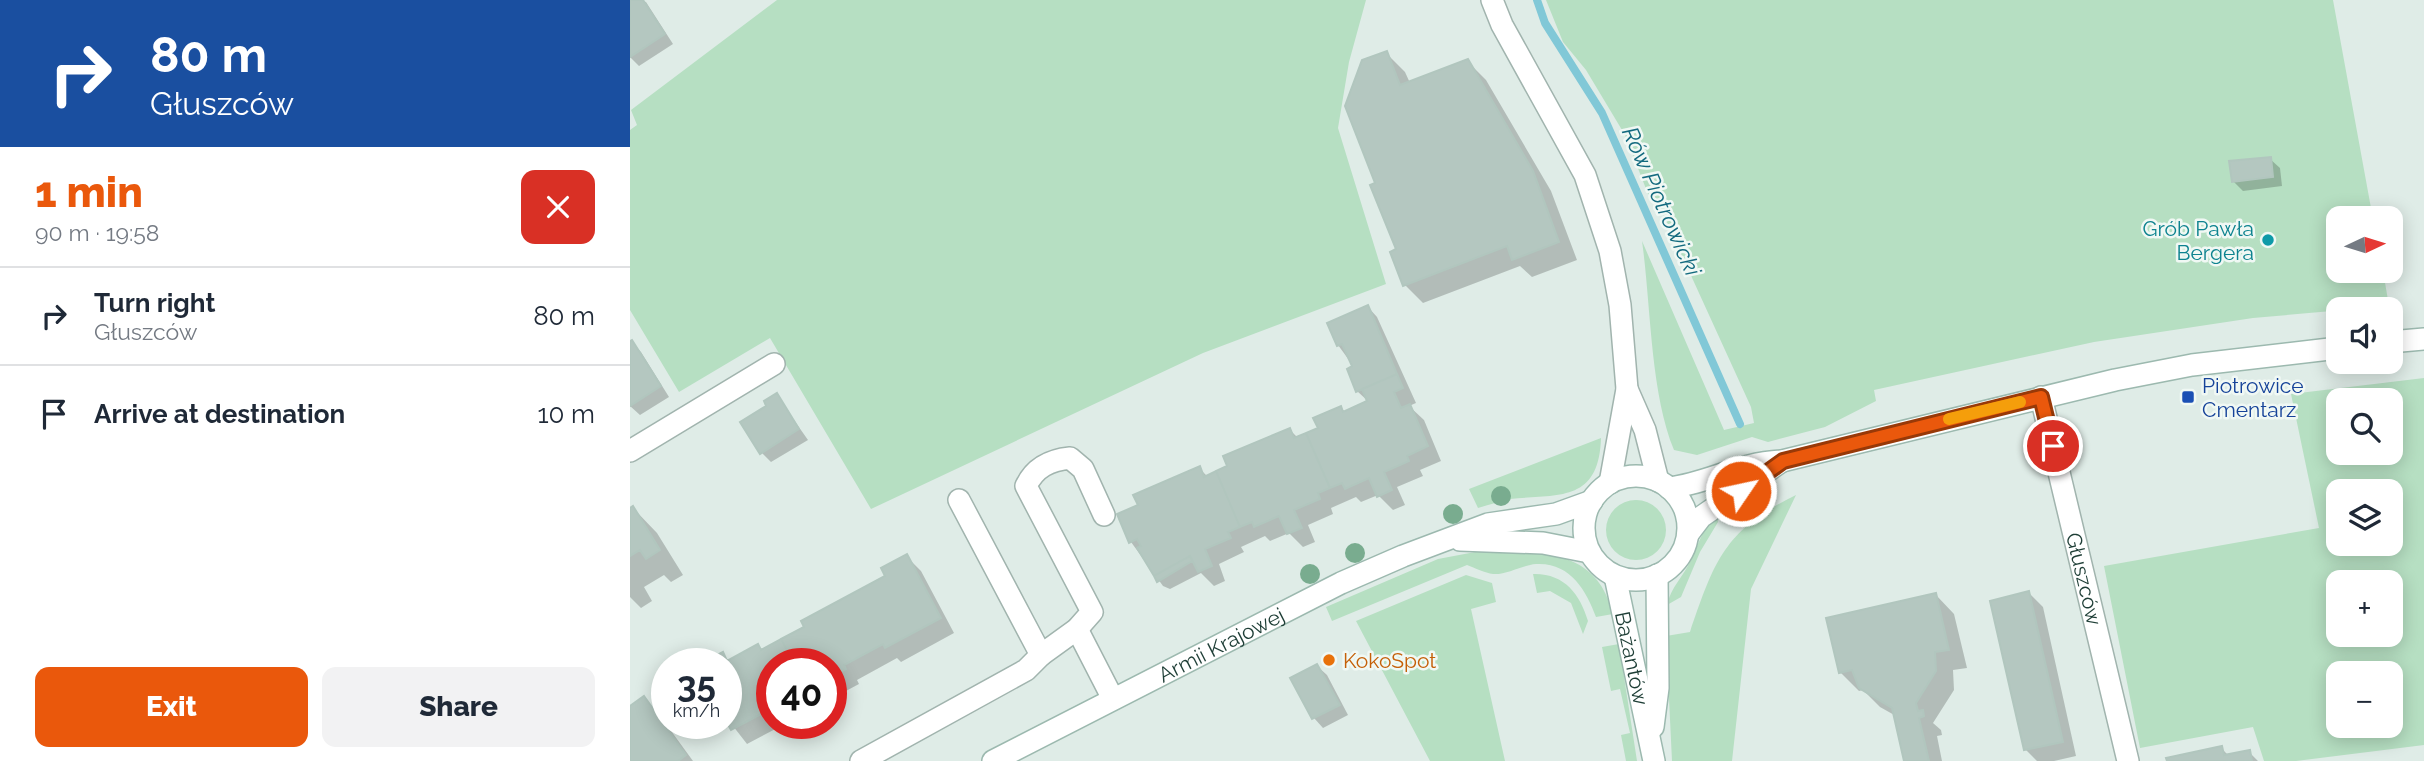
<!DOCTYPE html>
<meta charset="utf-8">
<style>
body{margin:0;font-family:Raleway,sans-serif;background:#f2f2f3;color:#1f2937;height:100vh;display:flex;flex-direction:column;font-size:26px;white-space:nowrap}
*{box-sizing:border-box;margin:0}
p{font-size:23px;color:#747a83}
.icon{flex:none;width:38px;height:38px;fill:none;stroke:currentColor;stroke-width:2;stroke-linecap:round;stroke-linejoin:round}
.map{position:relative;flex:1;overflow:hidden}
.drawer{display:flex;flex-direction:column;background:#fff;width:630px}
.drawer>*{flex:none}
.banner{background:#1a4fa0;color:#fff;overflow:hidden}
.needle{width:46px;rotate:86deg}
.tools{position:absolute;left:1696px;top:206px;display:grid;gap:14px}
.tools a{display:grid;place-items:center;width:77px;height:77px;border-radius:14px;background:#fff;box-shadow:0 4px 18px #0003;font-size:35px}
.speed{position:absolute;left:21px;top:648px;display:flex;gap:14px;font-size:35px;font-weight:700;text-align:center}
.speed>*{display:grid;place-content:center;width:91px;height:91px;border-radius:50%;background:#fff;box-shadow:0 4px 18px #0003;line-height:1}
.speed small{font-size:18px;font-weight:400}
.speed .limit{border:10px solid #d22;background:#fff;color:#111}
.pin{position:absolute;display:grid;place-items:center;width:60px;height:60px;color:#fff;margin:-30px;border:4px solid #fff;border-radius:50%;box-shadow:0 2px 7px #0007}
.me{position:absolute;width:77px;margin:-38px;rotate:56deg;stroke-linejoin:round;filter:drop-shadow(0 0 5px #0008)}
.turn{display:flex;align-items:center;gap:24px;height:147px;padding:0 35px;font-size:32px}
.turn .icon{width:91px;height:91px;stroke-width:2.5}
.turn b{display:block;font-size:49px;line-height:60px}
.round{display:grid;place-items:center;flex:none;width:74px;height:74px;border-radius:14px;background:#f2f2f3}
.headline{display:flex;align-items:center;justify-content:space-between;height:119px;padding:0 35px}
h1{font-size:42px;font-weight:800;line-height:52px;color:#ea580c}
.cta{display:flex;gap:14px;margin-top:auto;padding:14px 35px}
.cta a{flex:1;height:80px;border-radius:14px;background:#ea580c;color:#fff;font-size:28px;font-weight:800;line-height:80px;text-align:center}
.cta a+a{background:#f2f2f3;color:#1f2937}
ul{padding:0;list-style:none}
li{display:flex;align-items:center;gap:21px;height:98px;padding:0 35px;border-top:2px solid #e0e1e3}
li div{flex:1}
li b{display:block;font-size:26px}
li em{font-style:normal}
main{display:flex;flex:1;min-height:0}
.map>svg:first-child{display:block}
.green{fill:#b6dfc2;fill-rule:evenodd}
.shadow{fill:#0003}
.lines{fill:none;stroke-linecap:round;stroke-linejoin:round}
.stream{stroke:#81c8d7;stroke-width:8}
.building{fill:#b4c7c0;stroke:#b1c6be;stroke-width:2}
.street-casing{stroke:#a1b4ae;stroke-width:24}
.secondary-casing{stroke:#9cb9af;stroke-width:24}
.street{stroke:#fff;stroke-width:21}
.secondary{stroke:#fff;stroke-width:21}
.tree{fill:#79ac8f}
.route-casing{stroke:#983908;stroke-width:18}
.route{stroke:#ea580c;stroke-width:12}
.slow{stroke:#f59e0b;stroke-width:12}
.culture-dot{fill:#0f9aa8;stroke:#f0f8f4;stroke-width:2.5}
.transit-dot{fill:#1a4fb4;stroke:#f0f8f4;stroke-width:2.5}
.food-dot{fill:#e8710a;stroke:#f0f8f4;stroke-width:2.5}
.labels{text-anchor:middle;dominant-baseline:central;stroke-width:5;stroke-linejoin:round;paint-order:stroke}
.culture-label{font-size:21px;fill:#0d838f;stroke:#f0f8f4;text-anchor:end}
.transit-label{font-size:21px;fill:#164399;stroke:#f0f8f4;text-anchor:start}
.street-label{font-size:21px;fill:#1e3e36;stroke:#f0f8f4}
.food-label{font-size:21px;fill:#c56008;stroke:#f0f8f4;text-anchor:start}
.water-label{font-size:23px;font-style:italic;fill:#136a7f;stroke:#f0f8f4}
</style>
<main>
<section class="drawer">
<div class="banner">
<div class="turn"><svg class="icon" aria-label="right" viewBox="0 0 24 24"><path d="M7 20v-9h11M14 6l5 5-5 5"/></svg><div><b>80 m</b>Głuszców</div></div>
</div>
<div class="headline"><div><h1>1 min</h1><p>90 m · 19:58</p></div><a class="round" style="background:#d93025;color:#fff"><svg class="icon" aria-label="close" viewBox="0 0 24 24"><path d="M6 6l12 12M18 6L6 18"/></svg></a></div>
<ul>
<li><svg class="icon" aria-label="right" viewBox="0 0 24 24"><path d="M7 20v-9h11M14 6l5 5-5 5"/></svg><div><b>Turn right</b><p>Głuszców</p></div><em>80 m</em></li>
<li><svg class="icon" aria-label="arrive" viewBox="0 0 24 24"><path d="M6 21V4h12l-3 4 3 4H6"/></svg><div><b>Arrive at destination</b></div><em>10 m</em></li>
</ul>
<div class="cta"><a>Exit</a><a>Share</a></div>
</section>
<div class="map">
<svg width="1794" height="761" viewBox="0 0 1794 761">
<rect width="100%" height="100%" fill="#dfece7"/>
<!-- green -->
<path class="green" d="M147,0H736L719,62L708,128L756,284L573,353L241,509L140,338L49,392L0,310V130L7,125L1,110Z
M916,0H1703L1743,219H1708V271H1753L1759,306L1623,318L1464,342L1244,390L1246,401L1195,427L1138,442L1122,437L1067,455L1044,450C1020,391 1021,305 1012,241L1094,430L1124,423L1121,407L1027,201L1018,194L995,135L956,70L933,42Z
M1794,378V745L1666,761H1634L1623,727L1510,748L1474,566L1689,528L1661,394ZM1708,401H1760V453H1708ZM1708,492H1760V544H1708ZM1708,583H1760V635H1708ZM1708,674H1760V726H1708Z
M971,438C969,503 928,494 880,499C870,501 859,505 848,508L839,489Z
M1166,495L1121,589L1102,761H1042L1036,636L1060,632C1085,559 1095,530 1166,495Z
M976 530a30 30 0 1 1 60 0a30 30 0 1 1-60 0Z
M1087,516L1088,522L1070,552L1051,597L1037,605C1041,587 1053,577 1061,560C1069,544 1072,528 1087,516Z
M861,549C915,553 967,550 983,614L966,617C956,590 940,562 906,564C892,565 877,575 863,574C855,573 845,568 837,565L702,621L696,607L808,559Z
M903,574C934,573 950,594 958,621L953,634L941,603L920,591L907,593Z
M836,575L862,583L866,602L841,609L875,761H800L726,621Z
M989,644L1007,761H996L991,735L1000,733L990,689L981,691L972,647Z"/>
<!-- shadow -->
<path class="shadow" d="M0,0L16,2L43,44L9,66L0,57Z
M756,53L775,72L780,83L837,61L856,80L921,191L947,260L902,277L890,266L793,303L775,285L768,250L747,184Z
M1640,159L1650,168L1652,186L1613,191L1603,181Z
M738,307L747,317L786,403L779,406L794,420L811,461L790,470L793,476L767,487L775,505L763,510L748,495L731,502L726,497L701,508L703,514L678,525L685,542L673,547L659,533L640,541L635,536L611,547L614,552L589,564L595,581L584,586L571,573L540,589L533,586L501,542L510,506L569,468L578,477L600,467L660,430L668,438L690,429L711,408L715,413L739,402L727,391L724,367L708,345Z
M1,342L11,352L39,397L10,415L0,406Z
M147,396L178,440L141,462L131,452L138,406Z
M3,508L27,533L53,575L41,582L34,575L14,587L22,601L11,608L0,597V510Z
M276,556L291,571L324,633L271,662L267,658L227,680L229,684L201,699V663H142V723L153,725L117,744L96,717V663H76L92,654L99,661L132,651L257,577Z
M1399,593L1413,607L1446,756L1424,761H1407L1396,750Z
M1306,595L1324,614L1337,668L1323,670L1324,690L1303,723L1311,730L1312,735L1307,736L1312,761H1276L1266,716L1250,707L1233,690L1229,691L1210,672Z
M687,666L697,675L718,715L693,728L684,718Z
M14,698L28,713L63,761H0V708Z
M1591,748L1599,756L1619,752L1628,761H1539Z"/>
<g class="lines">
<!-- stream -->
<path class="stream" d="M907,0L915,23L972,113L1110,424"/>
</g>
<!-- building -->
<path class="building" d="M0,0H13L35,34L0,57Z
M757,51L770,85L838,59L903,171L929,242L882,260L877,246L773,286L760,252L766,249L740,185L745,183L715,106L732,60Z
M1641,157L1643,177L1602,182L1599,161Z
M738,305L767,374L726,392L717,369L722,366L712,344L707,346L697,323Z
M2,340L31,386L0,406V341Z
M767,374L773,388L764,392L771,408L780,404L798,446L777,456L779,461L754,472L762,490L747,497L739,478L715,489L712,483L700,488L676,433L688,428L683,418L711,406L713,412L737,401L732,389Z
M147,393L169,429L130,454L110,422L136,406L134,401Z
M660,428L664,438L676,433L700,488L688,493L690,499L664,510L672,528L657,534L649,516L624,527L622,522L610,527L586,471L597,466L593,456Z
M570,466L574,477L586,471L610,527L598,532L601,538L575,549L582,566L568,572L560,556L524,576L507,548L511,546L507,539L499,543L487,514L508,505L503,495Z
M3,506L30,550L16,559L10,550L0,556V508Z
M277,554L311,618L255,648L253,644L214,665L216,669L201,677V663H164L151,639L174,627L171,621L255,576L251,568Z
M560,556L562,561L527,582L524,576Z
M1399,591L1433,742L1394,750L1360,601Z
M1306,593L1319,650L1305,652L1306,671L1286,703L1288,711L1293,710L1294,716L1289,718L1299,761H1274L1262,708L1229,688L1222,670L1209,673L1196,618Z
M151,639L164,663H142L139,710L101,730L96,721V663H72L93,652L97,661L128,644L131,650Z
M687,664L710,705L682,719L660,678Z
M14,696L56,755L48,761H0V706Z
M1592,746L1594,755L1620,750L1622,761H1537L1536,758Z"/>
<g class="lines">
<defs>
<g id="street">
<path d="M862,0L872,25L955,175L980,251L990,305L997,389L980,483"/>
<path d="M997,389L1015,430L1028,481"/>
<path id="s1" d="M1411,397L1498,761"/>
<path d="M0,451L144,364"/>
<path d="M447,629L483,699"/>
<path d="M411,655L447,629L462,612L396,486C405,467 420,460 440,458L453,469L474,515"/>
<path d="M231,761L396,670L411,655L329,500"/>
</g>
<g id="secondary">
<path d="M1760,342L1794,339"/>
<circle cx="1006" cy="528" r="52"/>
<path d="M1039,488C1080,483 1107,463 1152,461L1485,380L1562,365L1708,348"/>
<path d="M1058,534L1071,517L1152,461"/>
<path d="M830,540L913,543L959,552"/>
<path id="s2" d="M985,576L1024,761"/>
<path d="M1023,727L1028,688L1027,575"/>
<path id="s3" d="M363,761L711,583L773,556L858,524L926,514L962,501"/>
</g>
</defs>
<!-- street casing -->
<use href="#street" class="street-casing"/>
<!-- secondary casing -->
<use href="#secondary" class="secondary-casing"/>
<!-- street -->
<use href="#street" class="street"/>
<!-- secondary -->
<use href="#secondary" class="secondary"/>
</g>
<!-- trees -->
<g class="tree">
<circle cx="871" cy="496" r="10"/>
<circle cx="823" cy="514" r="10"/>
<circle cx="725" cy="553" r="10"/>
<circle cx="680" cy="574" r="10"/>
</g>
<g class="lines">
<defs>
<path id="route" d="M1111,491L1153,461L1411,397L1423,446"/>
</defs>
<!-- route casing -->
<use href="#route" class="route-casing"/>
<!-- route -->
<use href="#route" class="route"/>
<!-- slow -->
<path class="slow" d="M1319,419L1390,402"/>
</g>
<!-- markers -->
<circle class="culture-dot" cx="1638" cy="240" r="7"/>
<rect class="transit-dot" x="1551" y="390" width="14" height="14" rx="3.5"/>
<circle class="food-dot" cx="699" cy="660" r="7"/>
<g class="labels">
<!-- culture labels -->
<g class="culture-label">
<text x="1624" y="228">Grób Pawła<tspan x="1624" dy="24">Bergera</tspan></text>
</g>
<!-- transit labels -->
<g class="transit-label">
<text x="1572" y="385">Piotrowice<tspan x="1572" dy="24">Cmentarz</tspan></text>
</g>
<!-- street labels -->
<g class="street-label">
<text stroke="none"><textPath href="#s1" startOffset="187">Głuszców</textPath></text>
<text stroke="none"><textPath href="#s3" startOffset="256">Armii Krajowej</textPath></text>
<text stroke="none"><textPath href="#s2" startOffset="84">Bażantów</textPath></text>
</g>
<!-- food labels -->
<g class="food-label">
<text x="713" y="660">KokoSpot</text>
</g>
<!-- water labels -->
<g class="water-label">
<text transform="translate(1032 201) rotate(66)">Rów Piotrowicki</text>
</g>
</g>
</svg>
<div class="tools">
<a><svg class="needle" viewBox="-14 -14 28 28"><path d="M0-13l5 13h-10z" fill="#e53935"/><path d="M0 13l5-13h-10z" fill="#747a83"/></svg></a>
<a><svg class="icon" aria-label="sound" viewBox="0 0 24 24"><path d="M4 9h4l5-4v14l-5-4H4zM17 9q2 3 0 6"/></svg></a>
<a><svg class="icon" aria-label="search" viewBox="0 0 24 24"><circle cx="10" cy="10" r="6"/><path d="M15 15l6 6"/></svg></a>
<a><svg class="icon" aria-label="layers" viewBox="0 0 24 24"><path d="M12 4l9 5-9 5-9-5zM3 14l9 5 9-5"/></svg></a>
<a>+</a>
<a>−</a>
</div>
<div class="speed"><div>35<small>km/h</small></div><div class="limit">40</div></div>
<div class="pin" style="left:1423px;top:446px;background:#d93025"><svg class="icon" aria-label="arrive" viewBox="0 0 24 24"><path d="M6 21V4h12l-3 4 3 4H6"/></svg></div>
<svg class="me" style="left:1111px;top:491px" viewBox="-20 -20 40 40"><circle r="17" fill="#ea580c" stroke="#fff" stroke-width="3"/><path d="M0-11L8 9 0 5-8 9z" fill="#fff"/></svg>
</div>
</main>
